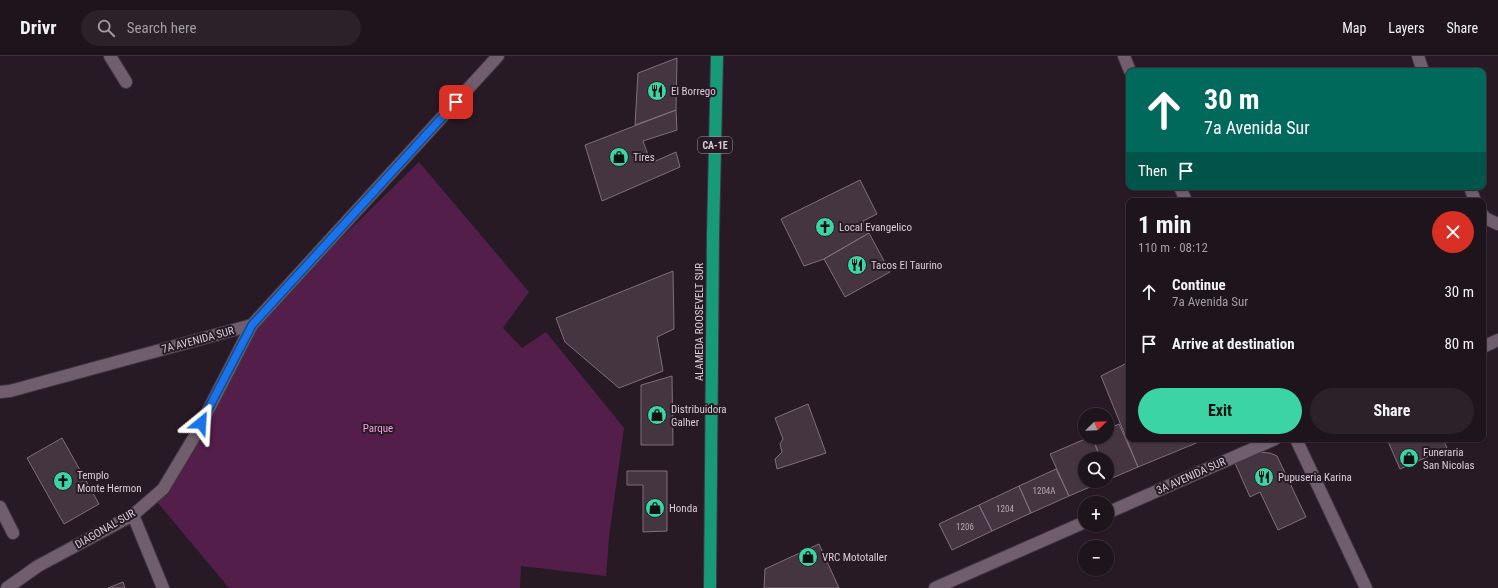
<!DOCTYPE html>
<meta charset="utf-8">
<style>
body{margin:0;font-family:"Roboto Condensed",sans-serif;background:#2b2129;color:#f1f3f6;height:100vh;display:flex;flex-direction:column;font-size:15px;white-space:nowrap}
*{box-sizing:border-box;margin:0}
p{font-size:13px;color:#a19ea3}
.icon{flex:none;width:22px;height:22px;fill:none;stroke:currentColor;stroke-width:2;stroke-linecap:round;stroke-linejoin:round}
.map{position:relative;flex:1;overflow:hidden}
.panel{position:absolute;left:1126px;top:142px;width:360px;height:244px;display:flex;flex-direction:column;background:#1e141c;border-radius:8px;box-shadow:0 1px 3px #0004,0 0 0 1px #3c333b}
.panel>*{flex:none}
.hud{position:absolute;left:1126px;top:12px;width:360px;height:122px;border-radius:8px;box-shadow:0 1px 3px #0004,0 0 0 1px #3c333b;background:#00695c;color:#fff;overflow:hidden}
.needle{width:26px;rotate:67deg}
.fabs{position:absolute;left:1078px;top:352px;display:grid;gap:8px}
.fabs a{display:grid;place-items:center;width:36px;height:36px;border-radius:50%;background:#1e141c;box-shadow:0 1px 3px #0004,0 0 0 1px #3c333b;font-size:20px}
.pin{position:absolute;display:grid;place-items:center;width:34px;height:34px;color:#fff;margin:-17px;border-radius:8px;box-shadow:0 2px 6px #0006}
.me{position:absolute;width:44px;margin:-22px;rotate:27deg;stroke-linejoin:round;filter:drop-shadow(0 0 3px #0008)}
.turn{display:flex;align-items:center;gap:14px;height:84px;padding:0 12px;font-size:18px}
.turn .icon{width:52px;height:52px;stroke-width:2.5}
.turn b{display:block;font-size:28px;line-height:34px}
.then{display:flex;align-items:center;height:38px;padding:0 12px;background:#0003;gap:8px;font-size:15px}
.round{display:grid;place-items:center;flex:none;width:42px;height:42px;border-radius:21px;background:#2b2129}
.summary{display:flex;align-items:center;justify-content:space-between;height:68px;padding:0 12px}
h1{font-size:24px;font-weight:700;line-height:30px}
.button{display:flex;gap:8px;margin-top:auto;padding:8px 12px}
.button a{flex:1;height:46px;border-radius:24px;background:#3ad4a5;color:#111;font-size:16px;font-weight:700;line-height:46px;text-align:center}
.button a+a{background:#2b2129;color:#f1f3f6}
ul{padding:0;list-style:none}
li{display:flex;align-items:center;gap:12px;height:52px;padding:0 12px}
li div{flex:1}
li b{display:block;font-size:15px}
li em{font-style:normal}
header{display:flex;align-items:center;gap:24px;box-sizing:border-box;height:56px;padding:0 20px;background:#1e141c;border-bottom:1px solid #3c333b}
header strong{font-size:19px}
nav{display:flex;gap:22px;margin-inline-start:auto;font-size:14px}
.search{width:280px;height:36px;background:#2b2129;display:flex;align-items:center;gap:10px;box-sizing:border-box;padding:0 14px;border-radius:22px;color:#a19ea3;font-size:15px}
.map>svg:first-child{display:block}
.green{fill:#541e4a}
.building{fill:#453541;stroke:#806e7b}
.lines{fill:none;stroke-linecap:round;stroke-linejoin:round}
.minor-casing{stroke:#41353e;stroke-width:14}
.highway-casing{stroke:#41353e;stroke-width:14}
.minor{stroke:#705e6c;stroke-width:12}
.highway{stroke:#179b76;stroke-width:12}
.route-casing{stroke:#114b97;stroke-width:10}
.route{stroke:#1a73e8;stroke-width:7}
.labels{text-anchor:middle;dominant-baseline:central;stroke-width:4;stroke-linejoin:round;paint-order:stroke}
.number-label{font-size:9px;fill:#b3a8b0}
.shield{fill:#281a25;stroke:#a398a0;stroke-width:1}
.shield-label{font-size:10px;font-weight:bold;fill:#d8ced5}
.poi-label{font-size:11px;fill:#d8ced5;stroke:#281a25;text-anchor:start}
.street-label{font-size:11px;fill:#d8ced5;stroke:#281a25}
.park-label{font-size:11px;fill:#f49fe2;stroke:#281a25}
</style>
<header>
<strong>Drivr</strong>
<div class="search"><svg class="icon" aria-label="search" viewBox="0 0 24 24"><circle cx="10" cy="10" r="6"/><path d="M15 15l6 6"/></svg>Search here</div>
<nav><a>Map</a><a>Layers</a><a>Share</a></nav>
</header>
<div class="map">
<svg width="1498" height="532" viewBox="0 0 1498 532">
<rect width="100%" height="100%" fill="#281a25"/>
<!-- green -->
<path class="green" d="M419,106L529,236L503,272L522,292L546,276L624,372L609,481L606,520L521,510L520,532H229L153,441L252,269Z"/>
<!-- building -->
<path class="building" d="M677,2L676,54L635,69L638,17Z
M676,54L677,74L643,85L651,107L676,96L680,111L602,145L585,89Z
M860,124L877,158L863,165L869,177L824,203L804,210L781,163Z
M869,177L890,216L845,241L824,203Z
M673,215L674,273L657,281L663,315L619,332L565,286L556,262Z
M1129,306V383H1206L1138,411L1101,320Z
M672,320L673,389H641V329Z
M808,348L826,397L777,413L775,403L782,396L780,388L783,383L775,362Z
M1119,368L1138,411L1110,423L1107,416V403H1101L1092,381H1107V373Z
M1090,381H1092L1101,403H1085V425H1104L1069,440L1050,398Z
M62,382L99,448L64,468L27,402Z
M1387,383H1443L1447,392L1400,413Z
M1258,396L1270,397L1277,400L1306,461L1278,474L1260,436L1250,441L1235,407Z
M1056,413L1069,440L1031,457L1019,430Z
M627,415H667V475L643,476V429H627Z
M1019,430L1031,457L992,475L979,449Z
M979,449L992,475L952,494L939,468Z
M819,488L839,532H764L765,513Z
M123,526L125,532H108Z"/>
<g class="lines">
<defs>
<path id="minor" d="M110,0L126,26
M1124,0L1130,15
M1418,0L1423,15
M1180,131L1186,145
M1470,131L1475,145
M1483,159L1485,162L1498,168
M1483,291L1498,284
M0,336L10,335L252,269L498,0
M1296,383L1366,532
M0,451L13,477
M1107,457L1275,383
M133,459L163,532
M7,532L38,510L133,459L163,433L196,378L252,269
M935,532L1085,466"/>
<path id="highway" d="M710,532L713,179L717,0"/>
</defs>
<!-- minor casing -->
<use href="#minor" class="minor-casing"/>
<!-- highway casing -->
<use href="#highway" class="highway-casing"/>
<!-- minor -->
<use href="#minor" class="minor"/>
<!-- highway -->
<use href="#highway" class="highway"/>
</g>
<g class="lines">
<defs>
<path id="route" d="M201,367L252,269L456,46"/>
</defs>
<!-- route casing -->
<use href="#route" class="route-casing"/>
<!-- route -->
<use href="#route" class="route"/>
</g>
<!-- icons -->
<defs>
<symbol id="restaurant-disc" viewBox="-11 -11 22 22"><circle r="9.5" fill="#3ad4a5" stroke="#281a25"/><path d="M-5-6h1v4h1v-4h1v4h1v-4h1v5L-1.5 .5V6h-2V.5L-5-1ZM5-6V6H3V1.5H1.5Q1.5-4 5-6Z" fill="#111"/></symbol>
<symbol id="shop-disc" viewBox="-11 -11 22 22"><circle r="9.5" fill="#3ad4a5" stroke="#281a25"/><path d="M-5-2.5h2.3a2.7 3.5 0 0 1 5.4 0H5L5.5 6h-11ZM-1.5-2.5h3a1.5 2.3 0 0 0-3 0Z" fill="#111"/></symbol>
<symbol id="church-disc" viewBox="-11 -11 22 22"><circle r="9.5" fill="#3ad4a5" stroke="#281a25"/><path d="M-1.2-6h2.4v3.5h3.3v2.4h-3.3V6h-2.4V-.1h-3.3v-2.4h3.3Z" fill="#111"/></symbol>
</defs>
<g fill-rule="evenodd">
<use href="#restaurant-disc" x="646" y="24" width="22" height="22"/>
<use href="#shop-disc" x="608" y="90" width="22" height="22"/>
<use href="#church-disc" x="814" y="160" width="22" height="22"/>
<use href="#restaurant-disc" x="846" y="198" width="22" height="22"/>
<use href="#shop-disc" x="646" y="348" width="22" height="22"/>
<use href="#shop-disc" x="1398" y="391" width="22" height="22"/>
<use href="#restaurant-disc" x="1253" y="410" width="22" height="22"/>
<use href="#church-disc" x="52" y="414" width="22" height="22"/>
<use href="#shop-disc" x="644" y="441" width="22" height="22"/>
<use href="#shop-disc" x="797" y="490" width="22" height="22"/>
</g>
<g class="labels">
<!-- number labels -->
<g class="number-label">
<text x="1044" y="435">1204A</text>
<text x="1005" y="453">1204</text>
<text x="965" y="471">1206</text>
</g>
<!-- shield labels -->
<rect class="shield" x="698" y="81" width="34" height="16" rx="3"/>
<g class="shield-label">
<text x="715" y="89">CA-1E</text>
</g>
<!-- poi labels -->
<g class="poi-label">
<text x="671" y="35">El Borrego</text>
<text x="633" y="101">Tires</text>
<text x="839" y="171">Local Evangelico</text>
<text x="871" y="209">Tacos El Taurino</text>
<text x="671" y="353">Distribuidora<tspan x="671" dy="13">Galher</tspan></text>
<text x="1423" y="396">Funeraria<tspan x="1423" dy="13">San Nicolas</tspan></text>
<text x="77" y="419">Templo<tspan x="77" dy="13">Monte Hermon</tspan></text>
<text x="1278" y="421">Pupuseria Karina</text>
<text x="669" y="452">Honda</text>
<text x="822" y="501">VRC Mototaller</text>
</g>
<!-- street labels -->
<g class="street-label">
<text transform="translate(699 266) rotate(-90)">ALAMEDA ROOSEVELT SUR</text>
<text transform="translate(198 284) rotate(-15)">7A AVENIDA SUR</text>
<text transform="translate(1191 420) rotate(-24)">3A AVENIDA SUR</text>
<text transform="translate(105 473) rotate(-30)">DIAGONAL SUR</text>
</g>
<!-- park labels -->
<g class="park-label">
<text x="378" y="372">Parque</text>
</g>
</g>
</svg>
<div class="fabs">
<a><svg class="needle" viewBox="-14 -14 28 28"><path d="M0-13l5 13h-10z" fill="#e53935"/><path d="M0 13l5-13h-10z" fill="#a19ea3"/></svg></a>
<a><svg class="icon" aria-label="search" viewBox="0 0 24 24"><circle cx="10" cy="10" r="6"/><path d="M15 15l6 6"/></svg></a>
<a>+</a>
<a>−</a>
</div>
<div class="pin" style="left:456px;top:46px;background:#d93025"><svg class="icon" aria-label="arrive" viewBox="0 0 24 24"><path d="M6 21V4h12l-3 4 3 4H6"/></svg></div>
<svg class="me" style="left:201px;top:367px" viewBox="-20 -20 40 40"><path d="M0-17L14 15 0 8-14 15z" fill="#1a73e8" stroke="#fff" stroke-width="4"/></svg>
<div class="hud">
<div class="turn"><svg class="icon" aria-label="ahead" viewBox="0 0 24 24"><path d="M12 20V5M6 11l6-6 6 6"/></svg><div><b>30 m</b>7a Avenida Sur</div></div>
<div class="then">Then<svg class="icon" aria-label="arrive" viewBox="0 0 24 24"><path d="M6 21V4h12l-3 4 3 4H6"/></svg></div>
</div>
<section class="panel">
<div class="summary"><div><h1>1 min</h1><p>110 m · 08:12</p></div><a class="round" style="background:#d93025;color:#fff"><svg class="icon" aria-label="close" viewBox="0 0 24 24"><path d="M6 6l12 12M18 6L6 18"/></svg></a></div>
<ul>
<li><svg class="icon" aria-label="ahead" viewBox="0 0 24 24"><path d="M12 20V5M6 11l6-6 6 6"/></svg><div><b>Continue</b><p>7a Avenida Sur</p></div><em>30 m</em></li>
<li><svg class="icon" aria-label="arrive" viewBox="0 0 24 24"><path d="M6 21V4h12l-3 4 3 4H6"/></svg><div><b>Arrive at destination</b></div><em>80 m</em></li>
</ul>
<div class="button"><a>Exit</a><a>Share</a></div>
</section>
</div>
